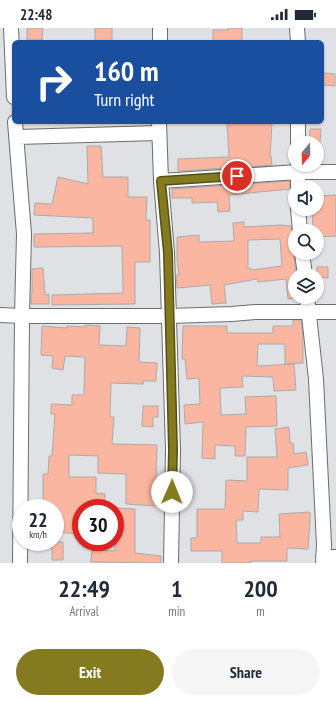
<!DOCTYPE html>
<style>
body{margin:0;font-family:"PT Sans Narrow",sans-serif;background:#f6f6f7;color:#1f2937;height:100vh;display:flex;flex-direction:column;font-size:15px;white-space:nowrap}
*{box-sizing:border-box;margin:0}
p{font-size:13px;color:#747a83}
.icon{flex:none;width:22px;height:22px;fill:none;stroke:currentColor;stroke-width:2;stroke-linecap:round;stroke-linejoin:round}
.map{position:relative;height:535px;overflow:hidden}
.drawer{display:flex;flex-direction:column;background:#fff;flex:1}
.drawer>*{flex:none}
.banner{position:absolute;left:12px;top:12px;width:312px;height:84px;border-radius:6px;box-shadow:0 1px 3px #0004;background:#1a4fa0;color:#fff;overflow:hidden}
.needle{width:26px;rotate:199deg}
.fabs{position:absolute;left:288px;top:108px;display:grid;gap:8px}
.fabs a{display:grid;place-items:center;width:36px;height:36px;border-radius:50%;background:#fff;box-shadow:0 1px 3px #0004;font-size:20px}
.speed{position:absolute;left:12px;top:471px;display:flex;gap:8px;font-size:20px;font-weight:700;text-align:center}
.speed>*{display:grid;place-content:center;width:52px;height:52px;border-radius:50%;background:#fff;box-shadow:0 1px 3px #0004;line-height:1}
.speed small{font-size:10px;font-weight:400}
.speed .limit{border:6px solid #d22;background:#fff;color:#111}
.pin{position:absolute;display:grid;place-items:center;width:34px;height:34px;color:#fff;margin:-17px;border:2px solid #fff;border-radius:50%;box-shadow:0 1px 4px #0007}
.me{position:absolute;width:44px;margin:-22px;rotate:1deg;stroke-linejoin:round;filter:drop-shadow(0 0 3px #0008)}
.turn{display:flex;align-items:center;gap:14px;height:84px;padding:0 16px;font-size:18px}
.turn .icon{width:52px;height:52px;stroke-width:2.5}
.turn b{display:block;font-size:28px;line-height:34px}
.eta{display:flex;justify-content:space-evenly;align-items:center;height:68px;text-align:center}
.eta b{font-size:24px;font-weight:700;line-height:28px}
.primary-button{display:flex;gap:8px;margin-top:auto;padding:8px 16px}
.primary-button a{flex:1;height:46px;border-radius:24px;background:#847b21;color:#fff;font-size:16px;font-weight:700;line-height:46px;text-align:center}
.primary-button a+a{background:#f6f6f7;color:#1f2937}
.status{display:flex;justify-content:space-between;align-items:center;height:28px;padding:0 20px;background:#fff;direction:ltr}
.status svg{height:11px;fill:currentColor}
.map>svg:first-child{display:block}
.building{fill:#fab6a1;stroke:#ada9a8;fill-rule:evenodd}
.lines{fill:none;stroke-linecap:round;stroke-linejoin:round}
.minor-casing{stroke:#6b6c6f;stroke-width:16}
.minor{stroke:#fff;stroke-width:14}
.route-casing{stroke:#565015;stroke-width:10}
.route{stroke:#847b21;stroke-width:7}
</style>
<div class="status"><b>22:48</b><svg viewBox="0 0 49 12"><path d="M0 12V9h3v3zM5 12V6h3v6zM10 12V3h3v9zM15 12V0h3v12zM26 1h20v11H26zM47 4h2v5h-2z"/></svg></div>
<div class="map">
<svg width="336" height="535" viewBox="0 0 336 535">
<rect width="100%" height="100%" fill="#dfe1e4"/>
<!-- building -->
<path class="building" d="M27,0H43L42,12H27Z
M95,0H112V14H95Z
M228,0H242V14H213V2H228Z
M323,45L335,46V58L322,57Z
M227,94H272L270,128H271L272,137L178,143V131L229,129Z
M310,101H321L320,115H309Z
M87,118H101L103,149H128V169H147L146,192H150V234H135V276L52,277V267L123,265L122,218L34,219V206L93,205V190L34,187L35,175L52,176L58,149L88,156Z
M290,153V161L229,167L230,183L218,184L217,174L192,175V170H172V161Z
M336,167V208L317,209V203H313L312,181H317V168Z
M244,194V199L281,197L291,198L293,208L294,226L296,247H295V270L288,271L286,251L258,254L257,251L224,257L226,275L212,276L210,257L177,260L176,247H179L177,231V209L199,207V214L234,213L233,195ZM280,211L282,238L252,242L251,240L248,241V212Z
M317,239H328V250L317,249Z
M43,240L45,267L49,266V276H31V267H32V241Z
M293,292H301L303,308V335L285,336V316H258L257,338L294,336L296,362L274,363L273,349L242,348L243,359L220,360L221,387L246,386L245,369L276,368L277,398L246,399L245,428H235V418L215,417V431L202,430L203,394L185,396L184,377L200,376L199,350L187,351L185,331H182L183,298H227V305H273V298H293Z
M85,297L100,298L99,317L126,318L127,299L140,300L139,334L157,335L156,353H143V356L111,355L110,389H114L112,416L157,417L156,453H158L157,478L126,476V446L98,445V428L69,427V449H96V465L105,466L104,480H81V506L55,504V480H43V446H48L49,428H52L55,386H51V376L72,377V367H84L85,329L65,328L63,342L52,340L53,328L41,327L42,298L67,300V298L85,299Z
M143,378H158V389H153V399L142,398Z
M289,399L290,415H293L294,426L306,424L308,437L288,440V462L259,461L258,484L243,483V492H236L237,515H261V509H280L279,486L310,484V494L308,521L287,520V533H251V535H222V523H191V510H197V481H225L226,452L247,453V429H277L275,401Z
M115,480L135,481V525L161,528V535L91,534L92,522L115,523Z
M52,514H63V532H52Z"/>
<g class="lines">
<defs>
<path id="minor" d="M11,0L14,69
M297,0L298,14
M160,14V0
M15,94L24,206L22,288L20,535
M159,94L161,153L167,225L173,422L171,535
M17,109L159,105
M298,115V94
M161,153L298,144H336
M298,159V137
M298,181L300,203
M302,225L305,247
M307,269L316,351L324,517L323,535
M0,287L22,288H169L232,286L255,284H336
M323,529H336"/>
</defs>
<!-- minor casing -->
<use href="#minor" class="minor-casing"/>
<!-- minor -->
<use href="#minor" class="minor"/>
</g>
<g class="lines">
<defs>
<path id="route" d="M172,464L173,422L168,225L161,153L237,148"/>
</defs>
<!-- route casing -->
<use href="#route" class="route-casing"/>
<!-- route -->
<use href="#route" class="route"/>
</g>
</svg>
<div class="fabs">
<a><svg class="needle" viewBox="-14 -14 28 28"><path d="M0-13l5 13h-10z" fill="#e53935"/><path d="M0 13l5-13h-10z" fill="#747a83"/></svg></a>
<a><svg class="icon" aria-label="sound" viewBox="0 0 24 24"><path d="M4 9h4l5-4v14l-5-4H4zM17 9q2 3 0 6"/></svg></a>
<a><svg class="icon" aria-label="search" viewBox="0 0 24 24"><circle cx="10" cy="10" r="6"/><path d="M15 15l6 6"/></svg></a>
<a><svg class="icon" aria-label="layers" viewBox="0 0 24 24"><path d="M12 4l9 5-9 5-9-5zM3 14l9 5 9-5"/></svg></a>
</div>
<div class="speed"><div>22<small>km/h</small></div><div class="limit">30</div></div>
<div class="pin" style="left:237px;top:148px;background:#d93025"><svg class="icon" aria-label="arrive" viewBox="0 0 24 24"><path d="M6 21V4h12l-3 4 3 4H6"/></svg></div>
<svg class="me" style="left:172px;top:464px" viewBox="-20 -20 40 40"><circle r="19" fill="#fff"/><path d="M0-13L10 11 0 6-10 11z" fill="#847b21"/></svg>
<div class="banner">
<div class="turn"><svg class="icon" aria-label="right" viewBox="0 0 24 24"><path d="M7 20v-9h11M14 6l5 5-5 5"/></svg><div><b>160 m</b>Turn right</div></div>
</div>
</div>
<section class="drawer">
<div class="eta">
<div><b>22:49</b><p>Arrival</p></div>
<div><b>1</b><p>min</p></div>
<div><b>200</b><p>m</p></div>
</div>
<div class="primary-button"><a>Exit</a><a>Share</a></div>
</section>
